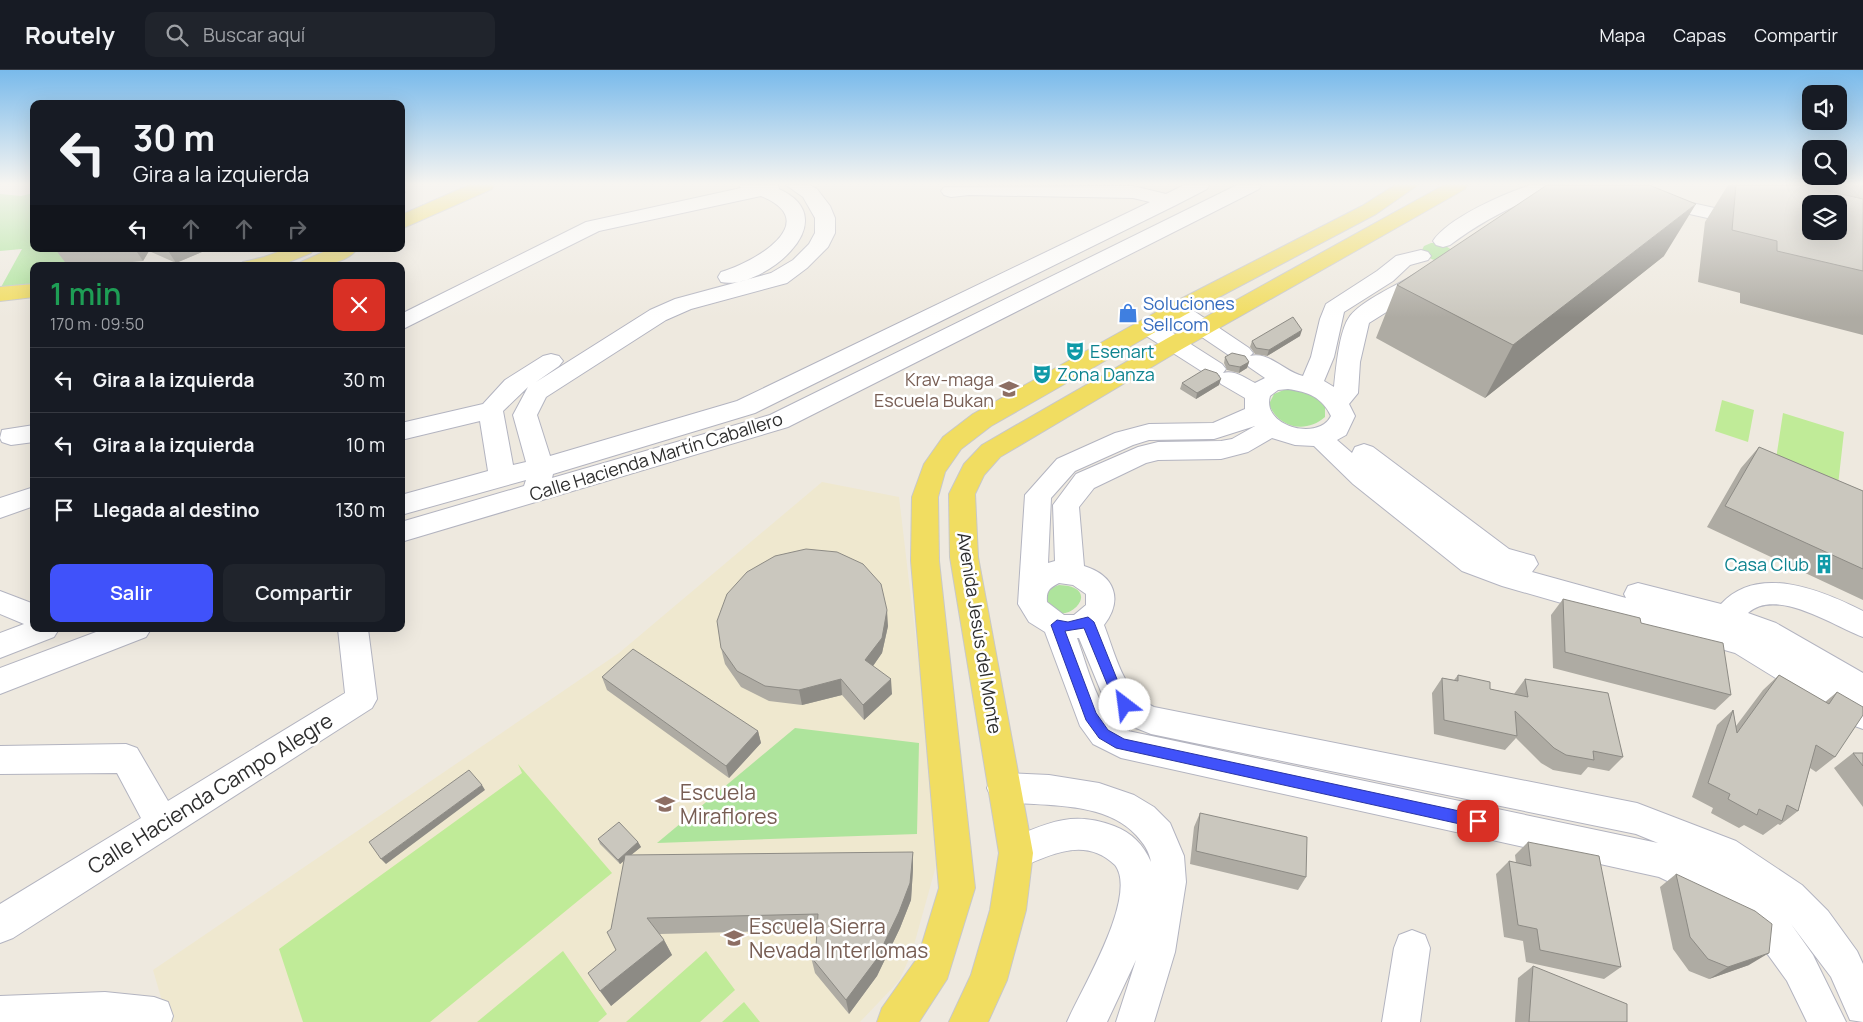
<!DOCTYPE html>
<html lang="es">
<meta charset="utf-8">
<style>
body{margin:0;font-family:Manrope,sans-serif;background:#20242c;color:#f1f3f6;height:100vh;display:flex;flex-direction:column;font-size:19px;white-space:nowrap}
*{box-sizing:border-box;margin:0}
p{font-size:16px;color:#9ea1a6}
.icon{flex:none;width:28px;height:28px;fill:none;stroke:currentColor;stroke-width:2;stroke-linecap:round;stroke-linejoin:round}
.map{position:relative;flex:1;overflow:hidden}
.sheet{position:absolute;left:30px;top:192px;width:375px;height:370px;display:flex;flex-direction:column;background:#171b24;border-radius:10px;box-shadow:0 5px 20px #0002}
.sheet>*{flex:none}
.guide{position:absolute;left:30px;top:30px;width:375px;height:152px;border-radius:10px;box-shadow:0 5px 20px #0002;background:#171b24;color:#f1f3f6;overflow:hidden}
.fabs{position:absolute;left:1802px;top:15px;display:grid;gap:10px}
.fabs a{display:grid;place-items:center;width:45px;height:45px;border-radius:10px;background:#171b24;box-shadow:0 5px 20px #0002;font-size:25px}
.pin{position:absolute;display:grid;place-items:center;width:42px;height:42px;color:#fff;margin:-21px;border-radius:10px;box-shadow:0 2px 8px #0006}
.me{position:absolute;width:55px;margin:-28px;rotate:330deg;stroke-linejoin:round;filter:drop-shadow(0 0 4px #0008)}
.turn{display:flex;align-items:center;gap:18px;height:105px;padding:0 20px;font-size:22px}
.turn .icon{width:65px;height:65px;stroke-width:2.5}
.turn b{display:block;font-size:35px;line-height:42px}
.lanes{display:flex;align-items:center;height:48px;padding:0 20px;background:#0003;justify-content:center;gap:25px;direction:ltr}
.lanes .off{opacity:.35}
.round{display:grid;place-items:center;flex:none;width:52px;height:52px;border-radius:10px;background:#20242c}
.headline{display:flex;align-items:center;justify-content:space-between;height:85px;padding:0 20px}
h1{font-size:30px;font-weight:600;line-height:38px;color:#1e9e55}
.primary-button{display:flex;gap:10px;margin-top:auto;padding:10px 20px}
.primary-button a{flex:1;height:58px;border-radius:10px;background:#4052fa;color:#fff;font-size:20px;font-weight:600;line-height:58px;text-align:center}
.primary-button a+a{background:#20242c;color:#f1f3f6}
ul{padding:0;list-style:none}
li{display:flex;align-items:center;gap:15px;height:65px;padding:0 20px;border-top:1px solid #363941}
li div{flex:1}
li b{display:block;font-size:19px}
li em{font-style:normal}
header{display:flex;align-items:center;gap:30px;box-sizing:border-box;height:70px;padding:0 25px;background:#171b24;border-bottom:1px solid #363941}
header strong{font-size:24px}
nav{display:flex;gap:28px;margin-inline-start:auto;font-size:18px}
.search{width:350px;height:45px;background:#20242c;display:flex;align-items:center;gap:12px;box-sizing:border-box;padding:0 18px;border-radius:10px;color:#9ea1a6;font-size:19px}
.map>svg:first-child{display:block}
.education{fill:#efe8cf}
.green{fill:#aee49c}
.pitch{fill:#c0eb98}
.lines{fill:none;stroke-linecap:round;stroke-linejoin:round}
.minor-casing{stroke:#b3b4c0;stroke-width:2}
.major-casing{stroke:#c8c8c8;stroke-width:2}
.minor{fill:#fff;fill-rule:evenodd}
.major{fill:#f1dd61;fill-rule:evenodd}
.wall{fill:#aeaba3}
.shaded-wall{fill:#8d8b85}
.building{fill:#cac7be;stroke:#8d8b85;fill-rule:evenodd}
.route{fill:#4052fa;stroke:#2a35a2}
.labels{text-anchor:middle;dominant-baseline:central;stroke-width:5;stroke-linejoin:round;paint-order:stroke}
.shop-label{font-size:18px;fill:#366cbe;stroke:#fff;text-anchor:start}
.culture-label{font-size:18px;fill:#0d838f;stroke:#fff;text-anchor:start}
.education-label{font-size:18px;fill:#785e54;stroke:#fff;text-anchor:end}
.street-label{font-size:18px;fill:#2d2d2d;stroke:#fff}
.near-education-label{font-size:21px;fill:#785e54;stroke:#fff;text-anchor:start}
.near-street-label{font-size:21px;fill:#2d2d2d;stroke:#fff}
</style>
<header>
<strong>Routely</strong>
<div class="search"><svg class="icon" aria-label="search" viewBox="0 0 24 24"><circle cx="10" cy="10" r="6"/><path d="M15 15l6 6"/></svg>Buscar aquí</div>
<nav><a>Mapa</a><a>Capas</a><a>Compartir</a></nav>
</header>
<div class="map">
<svg width="1863" height="952" viewBox="0 0 1863 952">
<rect width="100%" height="100%" fill="#eee9df"/>
<!-- education -->
<path class="education" d="M822,412L899,427L928,672L936,796L912,882L899,911L860,952H157L162,931L153,900L619,583Z"/>
<!-- green -->
<path class="green" d="M34,123V179H88L74,196H34V218L0,219L22,179L0,181V124L21,126Z
M1431,173H1441L1455,182L1443,192C1434,190 1427,189 1422,180L1424,176Z
M1286,319C1303,320 1314,323 1325,337V347C1306,364 1278,358 1269,334L1274,324Z
M1059,515C1112,517 1054,570 1046,526L1051,518Z
M795,658L919,673L917,764L657,773Z"/>
<!-- pitch -->
<path class="pitch" d="M1722,330L1754,340L1748,372L1715,361Z
M1783,343L1844,362L1837,424L1774,402Z
M518,694L612,803L430,952H303L279,879L522,703Z
M563,881L607,944L598,952H477Z
M706,881L735,920L700,952H626Z
M744,932L760,952H722Z"/>
<g class="lines">
<defs>
<path id="minor" d="M739,115H778L779,119C849,151 760,221 721,212L718,207L721,202C753,193 825,152 761,126L599,161L401,260V244L586,152L741,118Z
M786,115H810L817,119L830,136L835,148V163L828,177L807,198L787,213L691,239L666,250L546,327L537,345L550,386L737,331L1150,132L1133,128L969,125L951,127L944,125L941,121L944,117L1133,116L1166,124L1184,115H1209L1207,119L1176,135L755,343L553,404L552,408L770,345L1237,115H1261L1259,119L788,357L401,472V452L524,416L526,410L401,445V425L488,401L480,351L401,370V353L483,334L505,310L543,286L551,284L559,286L563,291L559,296L536,312L650,240L675,229L771,203L793,190L809,174L815,163V148L803,127ZM528,317L513,345L526,392L513,395L503,341Z
M1531,115H1565L1563,119C1521,130 1485,149 1450,175L1443,177L1436,175L1433,171C1448,148 1505,123 1531,115Z
M1656,125L1755,147L1758,151L1755,155L1748,157L1649,135L1646,131L1649,127Z
M1421,180L1428,182L1431,186L1428,190L1410,195L1393,211L1344,242L1334,287L1324,311L1334,317C1336,299 1339,260 1350,246C1364,229 1396,216 1415,204L1423,203L1431,204L1434,209L1431,214L1369,253L1360,292L1358,323L1349,334L1355,346L1346,365L1337,370L1352,383L1355,377L1364,374L1373,377L1509,479L1534,486L1538,494L1532,502L1626,528L1624,524L1628,516L1638,513L1721,534C1758,493 1823,521 1863,541V567C1835,557 1777,517 1748,543L1776,553L1863,603V659L1852,655L1735,583L1502,516L1462,501L1353,414L1314,376L1295,375L1272,368L1248,382L1221,389L1158,390L1146,393L1094,418L1079,437L1084,496C1114,505 1124,529 1104,555C1115,583 1123,624 1154,637L1637,733L1736,771L1802,815L1828,841L1857,881L1863,894V952L1850,950L1831,907L1791,854L1813,885L1846,952H1807L1787,911L1753,864L1703,828L1659,807L1121,688L1093,674L1080,656L1045,562L1029,552L1018,534L1025,425L1057,389L1115,363L1149,354L1213,353L1245,339V328L1221,314L1217,309L1220,305L1214,307L1206,304L1140,262L1137,257L1140,252L1148,250L1156,252L1222,294L1226,299L1223,303C1235,300 1245,308 1255,313L1265,308L1249,297L1245,292L1248,289L1241,290L1233,288L1169,245L1166,240L1169,235L1177,233L1185,235L1249,278L1253,283L1250,286C1269,281 1285,302 1303,306L1311,287L1320,249L1326,234L1377,201L1396,186ZM1288,319C1308,322 1322,327 1331,346C1318,372 1261,356 1270,326L1278,320ZM1255,356L1232,369L1221,371L1158,372L1138,377L1076,404L1053,435L1055,491L1048,493L1051,428L1075,401L1133,375L1149,370L1214,369ZM1059,513L1073,515L1086,524V535L1074,545H1064L1047,532C1046,520 1050,518 1059,513ZM1077,568H1079L1107,636L1121,652L1151,664L1636,764L1658,773L1128,661C1097,644 1089,600 1077,568Z
M34,355V372L11,375L2,372L0,368L2,360Z
M34,417V436L0,448V428Z
M0,521L34,534V559H59L54,567L0,588V563L24,554L0,544Z
M104,559H151L146,567L0,624V598Z
M338,559H368L377,629L372,638L13,868L0,873V834L141,748L117,703L0,704V676L126,674L137,678L168,731L345,623Z
M1004,703L1049,705L1099,713L1134,725L1154,737L1170,753L1184,786L1186,812L1175,882L1154,952H1116L1136,890L1107,952H1067C1080,921 1139,826 1115,795C1084,765 1049,786 1016,799L1004,795L999,783L1004,771C1044,755 1070,739 1114,756C1132,763 1143,774 1151,792C1149,781 1144,774 1136,765C1111,738 1069,736 1034,734C1020,733 1006,734 992,729L987,718L992,707Z
M1412,860L1425,865L1430,878L1420,952H1382L1394,878L1399,865Z
M105,922L154,927L168,932L173,946L171,952H0V926Z"/>
<path id="major" d="M469,115H494L492,119L401,159V145Z
M1395,115H1418L1376,144L1185,245L991,356L961,379L945,402L938,427L939,491L975,818L947,909L919,952H877L882,938L918,887L939,818L911,491L912,427L924,394L943,367L973,344L1169,235L1362,136Z
M1444,115H1467L1465,119L1182,279L1000,387L984,405L975,424L978,487L1033,783L1026,840L1007,910L988,952H949L971,905L990,840L999,783L950,487L949,424L964,394L982,375L1166,269Z
M286,179H314L311,183L279,196H239L243,192L264,187Z
M330,179H357C346,195 315,197 297,196L301,192Z
M34,214V227L0,231V217Z"/>
</defs>
<!-- minor casing -->
<use href="#minor" class="minor-casing"/>
<!-- major casing -->
<use href="#major" class="major-casing"/>
<!-- minor -->
<use href="#minor" class="minor"/>
<!-- major -->
<use href="#major" class="major"/>
</g>
<!-- wall -->
<path class="wall" d="M1728,115H1863V265L1740,233V223L1698,212L1705,152Z
M55,179H209L176,193L149,181L143,191L91,196H68Z
M1664,186L1485,328L1376,268L1397,215Z
M1300,266L1267,286L1255,284L1250,277L1252,271Z
M1225,287L1249,292L1247,298L1239,303L1227,300L1224,293Z
M1182,313L1219,315L1196,329L1180,319Z
M1759,377L1863,421V530L1707,457L1741,398Z
M1563,529L1641,553L1731,625L1715,640L1553,598L1551,545Z
M888,556L882,583L873,596L892,624L864,650L842,625L802,635L769,631L741,617L725,594L721,578Z
M1458,605L1490,619L1514,624L1525,609L1623,687L1609,701L1588,697L1581,705L1553,700L1541,693L1516,668L1505,680L1434,664L1432,623L1442,608L1454,610Z
M1779,605L1825,632L1837,622L1835,687L1816,702L1810,698L1798,741L1780,755L1778,754L1763,765L1744,755L1739,758L1711,743L1713,738L1692,727L1717,655L1733,640L1736,656L1763,620Z
M602,607L758,661L761,673L729,708L607,620Z
M1853,683H1863V737L1834,698Z
M1200,743L1306,807L1298,820L1190,794L1194,757Z
M598,769L638,772L641,777L631,785L913,799L911,830L900,858L877,906L849,944L815,903L811,887L816,877L817,860L660,864L664,870L672,885L611,936L624,791L620,794L600,774Z
M1528,772L1621,897L1604,909L1526,892L1523,871L1504,867L1496,804L1509,791L1516,793L1515,785Z
M1676,804L1749,895L1709,909L1689,901L1673,879L1660,817Z
M1533,896L1627,952H1515L1518,908Z"/>
<!-- shaded-wall -->
<path class="shaded-wall" d="M401,115H407L404,117L406,123L401,125Z
M1696,134L1664,186L1485,328L1513,275Z
M135,179H147L149,181L143,191Z
M167,179H209L176,193Z
M1302,260L1300,266L1267,286L1269,280Z
M1249,292L1247,298L1239,303L1240,297Z
M1221,309L1219,315L1196,329L1197,323Z
M887,540L888,556L882,583L866,606L865,590Z
M841,609L842,625L802,635L799,620Z
M891,609L892,624L864,650L863,635Z
M758,661L761,673L729,708L726,696Z
M482,715L485,720L386,794L381,789Z
M638,772L641,777L620,794L618,790Z
M913,782V799L911,830L900,858L877,906L849,944L846,930Z
M664,870L672,885L611,936L600,921Z
M1769,883L1749,895L1709,909L1728,897Z"/>
<!-- building -->
<path class="building" d="M1547,115H1649L1696,134L1513,275L1397,215Z
M1736,115H1802L1863,129V201L1777,181V171L1732,160ZM1811,134H1839V161H1811Z
M1293,247L1302,260L1269,280L1256,278L1252,271Z
M1232,283L1245,286L1249,292L1240,297L1229,295L1225,287Z
M1205,299L1217,303L1221,309L1197,323L1182,313Z
M1759,377L1863,421V499L1725,436Z
M806,479L837,482L863,494L881,514L887,540L882,568L865,590L891,609L863,635L841,609L799,620L765,616L737,601L721,578L717,551L727,524L747,502L775,486Z
M1563,529L1640,548L1641,553L1723,573L1731,625L1565,582Z
M633,579L758,661L726,696L602,607Z
M1458,605L1490,612V619L1528,627L1525,609L1608,623L1623,687L1593,681L1594,690L1566,685L1554,678L1515,641L1517,666L1444,650L1442,608L1458,611Z
M1779,605L1829,634L1837,622L1863,637V645L1835,687L1816,675L1798,741L1787,735L1782,751L1759,739L1757,745L1728,729L1730,724L1708,713L1733,640L1737,663Z
M1853,683H1863V696Z
M469,700L482,715L381,789L369,772Z
M1200,743L1307,767L1306,807L1196,781Z
M619,752L638,772L618,790L598,769Z
M1528,772L1599,786L1621,897L1540,880L1537,859L1518,855L1509,791L1531,796Z
M913,782L910,813L899,842L876,890L846,930L811,887L816,877L818,844L647,848L664,870L600,921L588,903L616,880L607,862L611,859L625,785Z
M1676,804L1755,841L1772,854L1769,883L1728,897L1708,889L1690,867Z
M1533,896L1627,934V952H1529Z"/>
<!-- sky -->
<linearGradient id="sky" x2="0" y2="1"><stop stop-color="#79baeb"/><stop offset="0.46" stop-color="#f7f5f1"/><stop offset="1" stop-color="#f7f5f1" stop-opacity="0"/></linearGradient>
<rect width="1863" height="248" fill="url(#sky)"/>
<!-- route -->
<path class="route" d="M1088,547L1094,552L1123,624L1131,635L1129,639H1120L1114,631L1084,558L1065,561L1096,643L1108,660L1124,669L1478,745L1483,747L1485,751L1483,756L1478,758L1116,678L1099,668L1086,650L1051,555L1057,550L1068,552Z"/>
<!-- icons -->
<defs>
<symbol id="shop-bare" viewBox="-9 -9 18 18"><path d="M-5-2.5h2.3a2.7 3.5 0 0 1 5.4 0H5L5.5 6h-11ZM-1.5-2.5h3a1.5 2.3 0 0 0-3 0Z" fill="#3f7fe0" stroke="#fff" stroke-width="2.5" paint-order="stroke"/></symbol>
<symbol id="theatre-bare" viewBox="-9 -9 18 18"><path d="M-5-5.5Q0-4 5-5.5V0Q5 5 0 6Q-5 5-5 0ZM-3.3-2.5H-1v1.5H-3.3ZM1-2.5H3.3v1.5H1ZM-2.8 1Q0 5.5 2.8 1Z" fill="#0f9aa8" stroke="#fff" stroke-width="2.5" paint-order="stroke"/></symbol>
<symbol id="school-bare" viewBox="-9 -9 18 18"><path d="M0-5L7-2L0 1L-7-2ZM-4 1L0 2.5L4 1V4Q0 6-4 4Z" fill="#8d6e63" stroke="#fff" stroke-width="2.5" paint-order="stroke"/></symbol>
<symbol id="building-bare" viewBox="-9 -9 18 18"><path d="M-4-6H4V6H1V3H-1V6H-4ZM-2.5-4.3h1.7v1.8h-1.7ZM.8-4.3h1.7v1.8H.8ZM-2.5-1h1.7V.8h-1.7ZM.8-1h1.7V.8H.8Z" fill="#0f9aa8" stroke="#fff" stroke-width="2.5" paint-order="stroke"/></symbol>
</defs>
<g fill-rule="evenodd">
<use href="#shop-bare" x="1114" y="229" width="28" height="28"/>
<use href="#theatre-bare" x="1061" y="267" width="28" height="28"/>
<use href="#theatre-bare" x="1028" y="290" width="28" height="28"/>
<use href="#school-bare" x="995" y="305" width="28" height="28"/>
<use href="#building-bare" x="1810" y="480" width="28" height="28"/>
<use href="#school-bare" x="651" y="720" width="28" height="28"/>
<use href="#school-bare" x="720" y="854" width="28" height="28"/>
</g>
<g class="labels">
<!-- shop labels -->
<g class="shop-label">
<text x="1143" y="233">Soluciones<tspan x="1143" dy="21">Sellcom</tspan></text>
</g>
<!-- culture labels -->
<g class="culture-label">
<text x="1090" y="281">Esenart</text>
<text x="1057" y="304">Zona Danza</text>
<text x="1809" y="494" text-anchor="end">Casa Club</text>
</g>
<!-- education labels -->
<g class="education-label">
<text x="994" y="309">Krav-maga<tspan x="994" dy="21">Escuela Bukan</tspan></text>
</g>
<!-- street labels -->
<g class="street-label">
<text transform="translate(656 386) rotate(-17)">Calle Hacienda Martín Caballero</text>
<text transform="translate(980 563) rotate(81)">Avenida Jesús del Monte</text>
</g>
<!-- near-education labels -->
<g class="near-education-label">
<text x="680" y="722">Escuela<tspan x="680" dy="24">Miraflores</tspan></text>
<text x="749" y="856">Escuela Sierra<tspan x="749" dy="24">Nevada Interlomas</tspan></text>
</g>
<!-- near-street labels -->
<g class="near-street-label">
<text transform="translate(210 723) rotate(-32)">Calle Hacienda Campo Alegre</text>
</g>
</g>
</svg>
<div class="fabs">
<a><svg class="icon" aria-label="sound" viewBox="0 0 24 24"><path d="M4 9h4l5-4v14l-5-4H4zM17 9q2 3 0 6"/></svg></a>
<a><svg class="icon" aria-label="search" viewBox="0 0 24 24"><circle cx="10" cy="10" r="6"/><path d="M15 15l6 6"/></svg></a>
<a><svg class="icon" aria-label="layers" viewBox="0 0 24 24"><path d="M12 4l9 5-9 5-9-5zM3 14l9 5 9-5"/></svg></a>
</div>
<div class="pin" style="left:1478px;top:751px;background:#d93025"><svg class="icon" aria-label="arrive" viewBox="0 0 24 24"><path d="M6 21V4h12l-3 4 3 4H6"/></svg></div>
<svg class="me" style="left:1125px;top:635px" viewBox="-20 -20 40 40"><circle r="19" fill="#fff"/><path d="M0-13L10 11 0 6-10 11z" fill="#4052fa"/></svg>
<div class="guide">
<div class="turn"><svg class="icon" aria-label="left" viewBox="0 0 24 24"><path d="M17 20v-9H6M10 6l-5 5 5 5"/></svg><div><b>30 m</b>Gira a la izquierda</div></div>
<div class="lanes"><svg class="icon" aria-label="left" viewBox="0 0 24 24"><path d="M17 20v-9H6M10 6l-5 5 5 5"/></svg><svg class="icon off" aria-label="ahead" viewBox="0 0 24 24"><path d="M12 20V5M6 11l6-6 6 6"/></svg><svg class="icon off" aria-label="ahead" viewBox="0 0 24 24"><path d="M12 20V5M6 11l6-6 6 6"/></svg><svg class="icon off" aria-label="right" viewBox="0 0 24 24"><path d="M7 20v-9h11M14 6l5 5-5 5"/></svg></div>
</div>
<section class="sheet">
<div class="headline"><div><h1>1 min</h1><p>170 m · 09:50</p></div><a class="round" style="background:#d93025;color:#fff"><svg class="icon" aria-label="close" viewBox="0 0 24 24"><path d="M6 6l12 12M18 6L6 18"/></svg></a></div>
<ul>
<li><svg class="icon" aria-label="left" viewBox="0 0 24 24"><path d="M17 20v-9H6M10 6l-5 5 5 5"/></svg><div><b>Gira a la izquierda</b></div><em>30 m</em></li>
<li><svg class="icon" aria-label="left" viewBox="0 0 24 24"><path d="M17 20v-9H6M10 6l-5 5 5 5"/></svg><div><b>Gira a la izquierda</b></div><em>10 m</em></li>
<li><svg class="icon" aria-label="arrive" viewBox="0 0 24 24"><path d="M6 21V4h12l-3 4 3 4H6"/></svg><div><b>Llegada al destino</b></div><em>130 m</em></li>
</ul>
<div class="primary-button"><a>Salir</a><a>Compartir</a></div>
</section>
</div>
